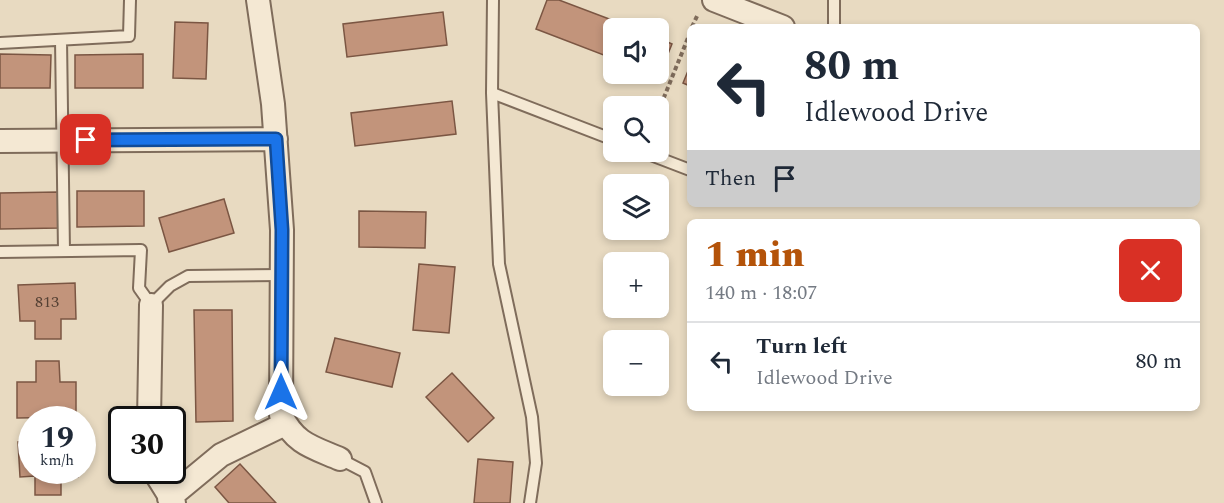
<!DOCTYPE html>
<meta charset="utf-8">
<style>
body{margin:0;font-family:Spectral,serif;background:#f6f6f7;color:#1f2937;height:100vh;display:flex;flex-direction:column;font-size:22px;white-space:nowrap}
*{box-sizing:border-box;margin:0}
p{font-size:20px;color:#747a83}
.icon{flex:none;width:33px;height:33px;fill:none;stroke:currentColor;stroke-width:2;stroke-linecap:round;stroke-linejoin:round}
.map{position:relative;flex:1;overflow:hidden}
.details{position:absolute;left:687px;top:219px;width:513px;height:192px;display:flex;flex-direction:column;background:#fff;border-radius:9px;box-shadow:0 3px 9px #0003}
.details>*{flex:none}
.guide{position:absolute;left:687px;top:24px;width:513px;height:183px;border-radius:9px;box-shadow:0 3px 9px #0003;background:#fff;color:#1f2937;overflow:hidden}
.buttons{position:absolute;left:603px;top:18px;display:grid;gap:12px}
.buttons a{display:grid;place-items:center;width:66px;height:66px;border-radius:9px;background:#fff;box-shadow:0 3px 9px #0003;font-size:30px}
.speed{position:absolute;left:18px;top:406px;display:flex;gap:12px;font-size:30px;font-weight:700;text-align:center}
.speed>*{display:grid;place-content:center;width:78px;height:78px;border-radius:50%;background:#fff;box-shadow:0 3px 9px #0003;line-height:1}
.speed small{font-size:15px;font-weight:400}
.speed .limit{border:3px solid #111;border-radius:9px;background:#fff;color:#111}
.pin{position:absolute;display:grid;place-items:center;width:51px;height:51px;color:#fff;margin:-26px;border-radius:12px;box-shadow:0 3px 9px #0006}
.me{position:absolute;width:66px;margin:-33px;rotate:0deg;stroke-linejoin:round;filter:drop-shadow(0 0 4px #0008)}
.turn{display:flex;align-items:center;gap:21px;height:126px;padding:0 18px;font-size:27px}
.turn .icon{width:78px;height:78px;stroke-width:2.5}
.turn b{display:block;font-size:42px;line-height:51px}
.then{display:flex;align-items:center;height:57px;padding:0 18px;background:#0003;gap:12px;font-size:22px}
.round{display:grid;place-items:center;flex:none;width:63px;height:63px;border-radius:9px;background:#f6f6f7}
.summary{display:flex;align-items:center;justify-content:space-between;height:102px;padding:0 18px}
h1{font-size:36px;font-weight:800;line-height:45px;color:#b45309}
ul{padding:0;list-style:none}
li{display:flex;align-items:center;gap:18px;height:78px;padding:0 18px;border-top:2px solid #e0e1e3}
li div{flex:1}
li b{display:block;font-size:22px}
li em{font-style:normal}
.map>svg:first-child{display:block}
.building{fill:#c2947b;stroke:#7b5643;stroke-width:1.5}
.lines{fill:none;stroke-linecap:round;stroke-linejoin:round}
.service-casing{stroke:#7f6c5b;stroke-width:14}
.minor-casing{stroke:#7f6c5b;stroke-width:26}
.path{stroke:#7f6c5b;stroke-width:4;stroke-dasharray:4.5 3;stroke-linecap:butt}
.service{stroke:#f4e8d3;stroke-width:10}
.minor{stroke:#f4e8d3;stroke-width:22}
.route-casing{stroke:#114b97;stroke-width:15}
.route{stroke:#1a73e8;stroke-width:10}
.labels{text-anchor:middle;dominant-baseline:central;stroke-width:4.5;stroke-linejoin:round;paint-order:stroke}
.number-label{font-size:16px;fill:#554134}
</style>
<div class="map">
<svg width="1224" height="503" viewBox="0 0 1224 503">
<rect width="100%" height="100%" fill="#e8dac1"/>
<!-- building -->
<path class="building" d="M547,0H559L633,28H614V59L536,29Z
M443,12L447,45L347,57L343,24Z
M175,22L208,23L206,79L173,78Z
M658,38L672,44L659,76L652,74H658Z
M0,54L51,55L50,88H0Z
M143,54V88H75V55Z
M690,66V86L683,83Z
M452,101L456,134L355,146L351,113Z
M77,191H144V226L77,227Z
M58,192L59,228L0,229V193Z
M224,199L234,233L169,252L159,218Z
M359,211L426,212L425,248L359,247Z
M419,264L455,267L449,333L413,330Z
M75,283L76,319H61V339H35V321H20L18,285Z
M194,310H232L233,421L196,422Z
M335,338L400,353L392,387L326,372Z
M36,361H59L60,382H76V417L17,418V382H36Z
M452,373L494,418L468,442L426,397Z
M32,441V471H78V477L61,478V495H35V476L20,477L18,442Z
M478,459L513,462L510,503H474Z
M240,464L276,503H229L215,487Z"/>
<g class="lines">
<defs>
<path id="service" d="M493,0L492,93L499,264L532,417L536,463L530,503
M834,27V0
M61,40L64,251
M0,43L129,36L130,0
M492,93L614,140
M643,152L690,170
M0,252L141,250L139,288L151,305L170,286L188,276L282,275
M340,459L365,472L376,503"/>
<path id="minor" d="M258,0L273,104L282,230L281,415C295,444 312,447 340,459
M714,0L783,27
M0,141L276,139
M149,420L151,305
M154,471L174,503
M169,498L221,455L285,424"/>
</defs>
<!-- service casing -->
<use href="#service" class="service-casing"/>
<!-- minor casing -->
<use href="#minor" class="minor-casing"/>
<!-- path -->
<path class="path" d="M692,27L698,14
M658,112L690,33"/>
<!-- service -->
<use href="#service" class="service"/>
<!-- minor -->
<use href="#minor" class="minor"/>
</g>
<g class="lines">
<defs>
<path id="route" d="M86,140L276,139L282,230L281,392"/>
</defs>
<!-- route casing -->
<use href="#route" class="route-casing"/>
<!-- route -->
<use href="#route" class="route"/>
</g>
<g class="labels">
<!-- number labels -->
<g class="number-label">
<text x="47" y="302">813</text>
</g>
</g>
</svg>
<div class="buttons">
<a><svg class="icon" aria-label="sound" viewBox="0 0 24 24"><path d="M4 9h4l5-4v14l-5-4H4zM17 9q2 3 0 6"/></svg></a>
<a><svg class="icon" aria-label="search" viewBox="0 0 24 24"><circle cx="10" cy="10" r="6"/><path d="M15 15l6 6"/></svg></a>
<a><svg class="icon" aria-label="layers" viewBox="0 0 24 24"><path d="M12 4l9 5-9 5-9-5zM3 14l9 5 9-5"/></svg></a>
<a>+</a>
<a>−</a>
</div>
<div class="speed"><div>19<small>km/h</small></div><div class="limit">30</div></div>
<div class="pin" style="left:86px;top:140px;background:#d93025"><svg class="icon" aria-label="arrive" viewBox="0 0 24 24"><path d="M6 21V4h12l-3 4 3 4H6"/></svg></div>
<svg class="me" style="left:281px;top:392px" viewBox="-20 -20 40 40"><path d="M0-17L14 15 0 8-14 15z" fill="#1a73e8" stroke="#fff" stroke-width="4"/></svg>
<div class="guide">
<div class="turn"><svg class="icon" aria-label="left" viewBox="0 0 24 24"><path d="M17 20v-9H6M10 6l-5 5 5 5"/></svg><div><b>80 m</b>Idlewood Drive</div></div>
<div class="then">Then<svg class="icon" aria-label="arrive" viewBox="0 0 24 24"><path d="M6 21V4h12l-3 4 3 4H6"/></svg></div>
</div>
<section class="details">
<div class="summary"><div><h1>1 min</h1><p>140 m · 18:07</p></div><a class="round" style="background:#d93025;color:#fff"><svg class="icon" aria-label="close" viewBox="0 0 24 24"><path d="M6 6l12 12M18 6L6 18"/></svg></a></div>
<ul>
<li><svg class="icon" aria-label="left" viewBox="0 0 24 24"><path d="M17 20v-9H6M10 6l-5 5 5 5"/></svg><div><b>Turn left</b><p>Idlewood Drive</p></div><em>80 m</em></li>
</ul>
</section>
</div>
